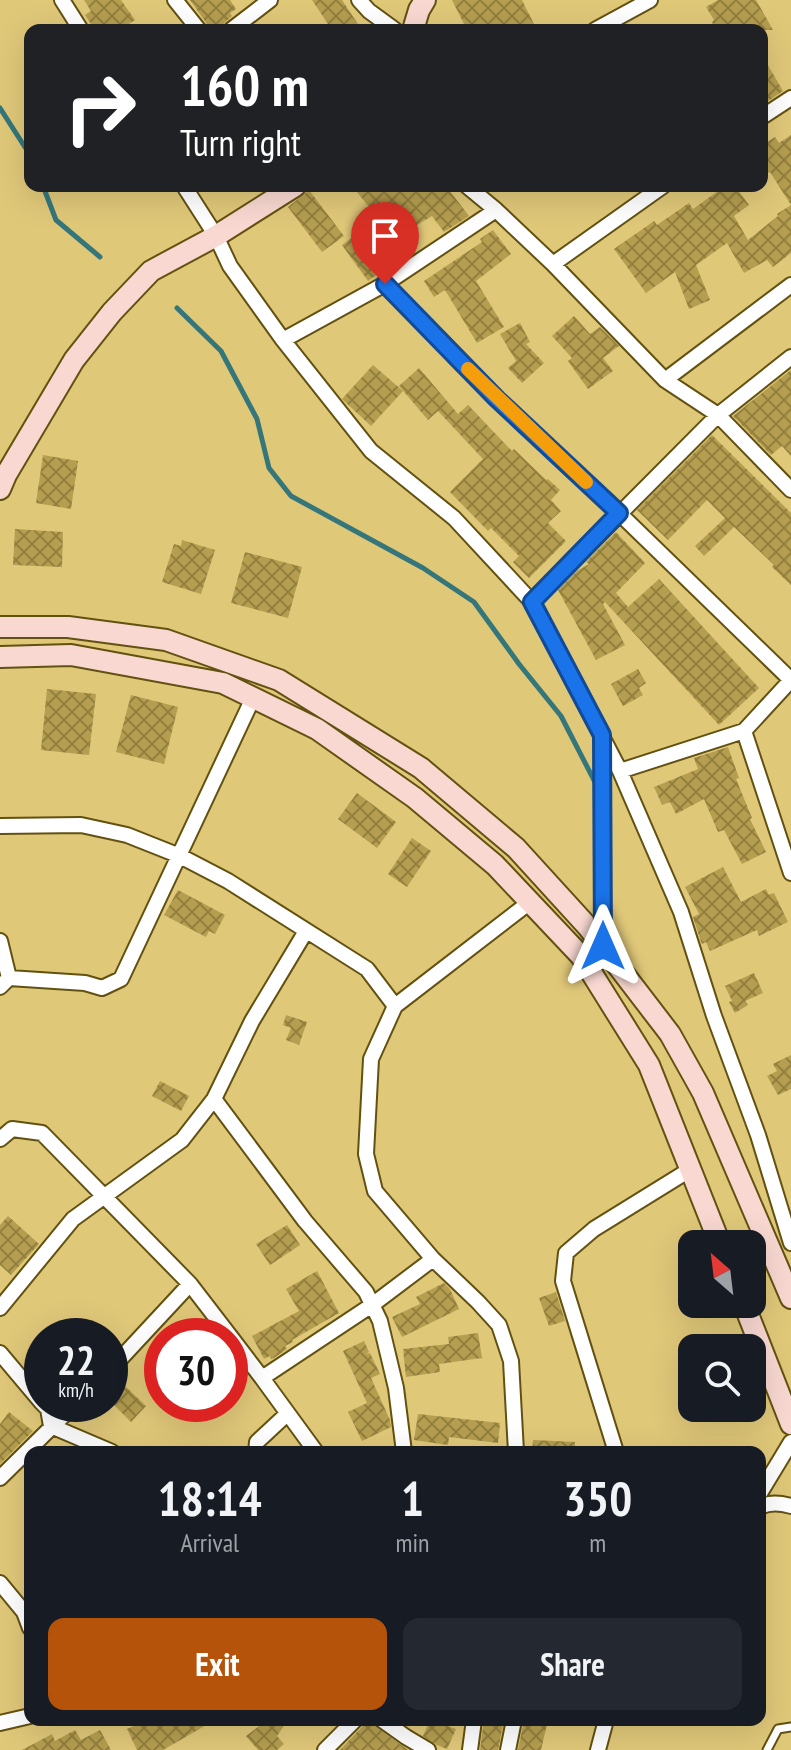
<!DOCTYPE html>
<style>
body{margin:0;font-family:"PT Sans Narrow",sans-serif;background:#242831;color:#f1f3f6;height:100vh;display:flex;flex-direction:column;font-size:30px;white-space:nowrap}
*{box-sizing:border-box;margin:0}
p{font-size:26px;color:#9ea1a6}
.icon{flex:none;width:44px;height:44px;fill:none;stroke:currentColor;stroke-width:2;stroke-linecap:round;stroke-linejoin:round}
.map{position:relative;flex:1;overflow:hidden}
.side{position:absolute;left:24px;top:1446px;width:742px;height:280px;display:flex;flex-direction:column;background:#171b24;border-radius:16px;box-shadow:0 8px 32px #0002}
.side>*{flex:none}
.banner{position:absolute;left:24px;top:24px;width:744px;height:168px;border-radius:16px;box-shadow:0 8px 32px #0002;background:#202124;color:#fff;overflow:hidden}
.needle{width:52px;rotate:332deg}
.buttons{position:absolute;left:678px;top:1230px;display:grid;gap:16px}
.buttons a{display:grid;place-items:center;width:88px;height:88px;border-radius:16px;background:#171b24;box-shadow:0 8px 32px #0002;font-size:40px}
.speed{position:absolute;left:24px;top:1318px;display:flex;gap:16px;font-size:40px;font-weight:700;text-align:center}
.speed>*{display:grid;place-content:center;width:104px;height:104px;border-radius:50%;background:#171b24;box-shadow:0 8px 32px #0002;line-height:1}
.speed small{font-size:20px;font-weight:400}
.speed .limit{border:12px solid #d22;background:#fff;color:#111}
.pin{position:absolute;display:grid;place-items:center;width:68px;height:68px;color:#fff;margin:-82px -34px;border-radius:50% 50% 50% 0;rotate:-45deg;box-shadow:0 0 8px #0007}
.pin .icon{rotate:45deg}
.me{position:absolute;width:88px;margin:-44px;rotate:0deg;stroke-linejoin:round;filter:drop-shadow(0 0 6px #0008)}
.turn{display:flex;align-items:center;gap:28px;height:168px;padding:0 24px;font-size:36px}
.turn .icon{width:104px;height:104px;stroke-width:2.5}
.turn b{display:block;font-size:56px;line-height:68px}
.eta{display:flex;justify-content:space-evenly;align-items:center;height:136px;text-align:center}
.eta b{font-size:48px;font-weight:700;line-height:56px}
.cta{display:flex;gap:16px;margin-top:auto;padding:16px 24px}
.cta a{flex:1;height:92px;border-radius:16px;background:#b45309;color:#fff;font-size:32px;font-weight:700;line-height:92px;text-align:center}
.cta a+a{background:#242831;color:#f1f3f6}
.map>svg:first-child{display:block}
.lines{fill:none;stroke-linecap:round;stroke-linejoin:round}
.stream{stroke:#35767a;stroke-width:5}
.building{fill:url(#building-cross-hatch)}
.lane-casing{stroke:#625111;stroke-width:11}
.street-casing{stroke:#625111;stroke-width:18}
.secondary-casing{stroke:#625111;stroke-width:24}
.lane{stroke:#fff;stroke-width:7}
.street{stroke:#fff;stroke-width:14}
.secondary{stroke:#f9d8d1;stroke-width:20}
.route-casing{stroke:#114b97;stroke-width:20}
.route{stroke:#1a73e8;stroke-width:14}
.slow{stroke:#f59e0b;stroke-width:14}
</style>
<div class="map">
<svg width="791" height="1750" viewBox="0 0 791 1750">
<defs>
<pattern id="building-cross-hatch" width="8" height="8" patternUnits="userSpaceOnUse" patternTransform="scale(2)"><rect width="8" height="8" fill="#b59e4f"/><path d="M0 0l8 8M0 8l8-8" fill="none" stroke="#93803f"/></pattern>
</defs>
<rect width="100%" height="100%" fill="#e0c879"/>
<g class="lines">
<!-- stream -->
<path class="stream" d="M0,108L30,155
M43,186L56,220L100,257
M177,308L221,351L257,419L269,468L291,496L423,568L474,602L519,664L561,716L597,786"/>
</g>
<!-- building -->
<path class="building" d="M84,0H121L135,20L120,30H95L85,15L91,11Z
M190,0H230L236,9L230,13L232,16L224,23L221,30H209L207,24Z
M312,0H342L362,30H332Z
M452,0H522L537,30H467Z
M718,0H756L773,30H716L712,22L714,20L706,7Z
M762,55L783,91L762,105Z
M791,135V205L770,172L762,176V145L775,137L779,143Z
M352,186H446L469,216L444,232L432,216L404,233L416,252L397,264L395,261L368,281L342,245L378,218Z
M725,186H735L749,205L734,216L748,240L778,216L777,214L791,205V253L773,267L767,260L744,273L727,243L696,265L710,300L689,309L675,272L646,293L614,249L654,221L657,225L689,203L693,209Z
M309,190L344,236L322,252L288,207Z
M493,230L511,254L476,281L504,327L477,343L445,290L434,297L424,281L482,242L480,239Z
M574,316L590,334L600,327L619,346L603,358L613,371L588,389L568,361L572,358L552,336Z
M520,323L530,342L526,344L544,363L522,383L508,368L516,361L500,334Z
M373,365L403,391L371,426L342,399Z
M419,368L458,414L468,405L512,451L514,449L546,480L548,479L560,490L551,500L561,511L548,523L566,541L529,578L513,562L519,556L491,528L488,531L450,492L483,459L438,411L428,420L399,386Z
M791,370V456L782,446L771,455L733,416Z
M712,435L791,513V585L772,567L774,565L734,527L704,556L695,546L725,518L707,500L668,540L637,510Z
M43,455L78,461L71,509L36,503Z
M15,529L63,532L62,567L13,565Z
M616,532L645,563L616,593L628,607L659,579L759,688L719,725L605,602L603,604L625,645L596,660L558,590L577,571L589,564L586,562Z
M182,540L215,550L201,594L162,582L174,544L181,546Z
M245,552L302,567L288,618L231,603Z
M638,669L646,683L639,688L643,695L623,706L611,684Z
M47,689L96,694L89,755L41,750Z
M131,695L178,707L164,764L116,752Z
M728,747L739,778L736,779L752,818L750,819L766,852L742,864L724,830L718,832L704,799L676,814L670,802L662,805L654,787L698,769L694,758Z
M357,793L396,822L377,848L338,819Z
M412,838L431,851L407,887L388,874Z
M723,867L741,902L766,889L769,895L774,893L788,922L759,936L757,930L710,951L706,942L702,944L701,942L693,917L699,914L685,887Z
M178,890L225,915L215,934L209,931L206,937L164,915Z
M754,973L763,993L745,1001L748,1005L735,1013L729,1002L732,1001L725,986Z
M286,1015L307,1022L299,1045L286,1040L291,1028L283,1025Z
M791,1055V1089L778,1095L767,1076L777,1071L773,1064Z
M160,1081L189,1096L181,1111L152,1096Z
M8,1216L39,1244L11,1275L0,1265V1225Z
M287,1225L300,1245L270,1265L256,1244Z
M317,1271L339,1313L292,1340L293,1342L285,1346L287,1349L274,1358L271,1359L270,1356L264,1359L252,1336L299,1311L286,1289Z
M444,1283L450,1289L459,1309L402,1337L392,1317L420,1304L416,1297Z
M556,1292L565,1321L549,1326L539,1298Z
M478,1333L482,1358L439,1364L440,1372L406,1377L403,1349L449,1344L448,1337Z
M364,1341L369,1352L366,1354L370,1353L380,1374L371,1378L390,1420L391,1427L362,1441L348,1412L367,1403L343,1351Z
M123,1384L146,1406L131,1422L110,1401V1397Z
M9,1412L33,1431L0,1464V1424Z
M418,1414L500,1423L498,1443L449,1437L448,1445L414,1440Z
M533,1440L575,1442V1452H532Z
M147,1720H149L151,1724L160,1720H215L163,1750H137L127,1729Z
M267,1720H288L277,1736L284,1744L277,1750H258L246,1736Z
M430,1720L456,1729L447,1749L437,1745L423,1736Z
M484,1720H504L498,1750H480Z
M524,1720H548L541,1750H518Z
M365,1721L374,1725L408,1750H340L362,1727Z
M75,1730L81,1740L100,1730L111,1750H22L52,1734L55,1741Z"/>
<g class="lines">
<defs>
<path id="lane" d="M767,1750L778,1729L791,1727"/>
<path id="street" d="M62,0L81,30
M175,0L199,30
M359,0L369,11L395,30
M231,30L270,0
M595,30L650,0
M762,117L791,98
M184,186L216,236L230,266L283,340L371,451L454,518L532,602L620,771L681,912L714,1016L758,1135L791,1243
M467,186L496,210L553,264L665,380L718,415L791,490
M553,264L663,186
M385,284L497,399L619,513L791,680
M283,340L385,284L496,210
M665,380L791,285
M532,602L718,415L791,357
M791,680L744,731L791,873
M602,740L603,946
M620,771L744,731
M0,826L81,825L127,835L180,856L228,881L367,969L395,1006L371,1059L366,1154L375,1191L433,1259L372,1305L262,1378L316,1452
M0,941L9,978
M0,987L9,978L85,983L102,988L121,979L253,698
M395,1006L530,902
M214,1099L305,1221L366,1292L380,1321L396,1388L404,1452
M0,1139L12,1129L42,1133L190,1284L230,1336
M433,1259L478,1302L499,1325L511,1361L516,1452
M0,1308L73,1219L182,1140L214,1099L252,1021L306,931
M230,1336L262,1378
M0,1353L42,1403
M110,1370L190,1284
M43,1404L48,1409L51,1426L112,1452
M256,1452L257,1442L287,1414
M616,1452L563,1281L566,1253L594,1229L691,1169
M0,1478L75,1404
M760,1493L791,1442
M760,1507C769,1502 781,1503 791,1506
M0,1583L24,1612L30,1628
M382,1720L406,1737L428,1750
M0,1723L30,1716
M325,1750L355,1720
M470,1750L474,1720
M508,1750L514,1720
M598,1750L606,1720"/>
<path id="secondary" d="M413,30L419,10L425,0
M0,489L6,475L74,360L112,312L151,271L216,236L295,186
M0,627H68L166,640L279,680L421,768L516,848L588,927L670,1034L703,1093L791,1298
M0,657L71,655L223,683L317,729L415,798L495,865L581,956L649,1065L720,1244
M744,1304L791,1424"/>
</defs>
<!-- lane casing -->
<use href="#lane" class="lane-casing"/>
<!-- street casing -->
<use href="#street" class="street-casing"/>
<!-- secondary casing -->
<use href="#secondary" class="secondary-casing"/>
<!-- lane -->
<use href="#lane" class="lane"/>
<!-- street -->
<use href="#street" class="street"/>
<!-- secondary -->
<use href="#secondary" class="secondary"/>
</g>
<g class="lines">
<defs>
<path id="route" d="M385,284L497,399L619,513L532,602L602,735L603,946"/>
</defs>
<!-- route casing -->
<use href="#route" class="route-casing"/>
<!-- route -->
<use href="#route" class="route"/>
<!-- slow -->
<path class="slow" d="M468,369L586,482"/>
</g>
</svg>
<div class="buttons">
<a><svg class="needle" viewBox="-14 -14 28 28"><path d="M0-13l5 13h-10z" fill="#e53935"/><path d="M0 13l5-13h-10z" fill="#9ea1a6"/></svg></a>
<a><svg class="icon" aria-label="search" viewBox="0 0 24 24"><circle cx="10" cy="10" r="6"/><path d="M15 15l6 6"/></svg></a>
</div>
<div class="speed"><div>22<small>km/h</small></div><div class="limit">30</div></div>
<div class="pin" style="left:385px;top:284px;background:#d93025"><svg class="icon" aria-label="arrive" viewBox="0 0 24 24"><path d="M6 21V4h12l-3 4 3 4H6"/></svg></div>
<svg class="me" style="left:603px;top:946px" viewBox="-20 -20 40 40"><path d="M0-17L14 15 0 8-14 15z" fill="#1a73e8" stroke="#fff" stroke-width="4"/></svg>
<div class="banner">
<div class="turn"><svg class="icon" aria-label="right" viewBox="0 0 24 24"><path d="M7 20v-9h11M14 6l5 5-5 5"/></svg><div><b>160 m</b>Turn right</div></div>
</div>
<section class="side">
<div class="eta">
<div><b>18:14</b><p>Arrival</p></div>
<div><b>1</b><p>min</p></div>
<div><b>350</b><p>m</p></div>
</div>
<div class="cta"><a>Exit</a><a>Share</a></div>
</section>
</div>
